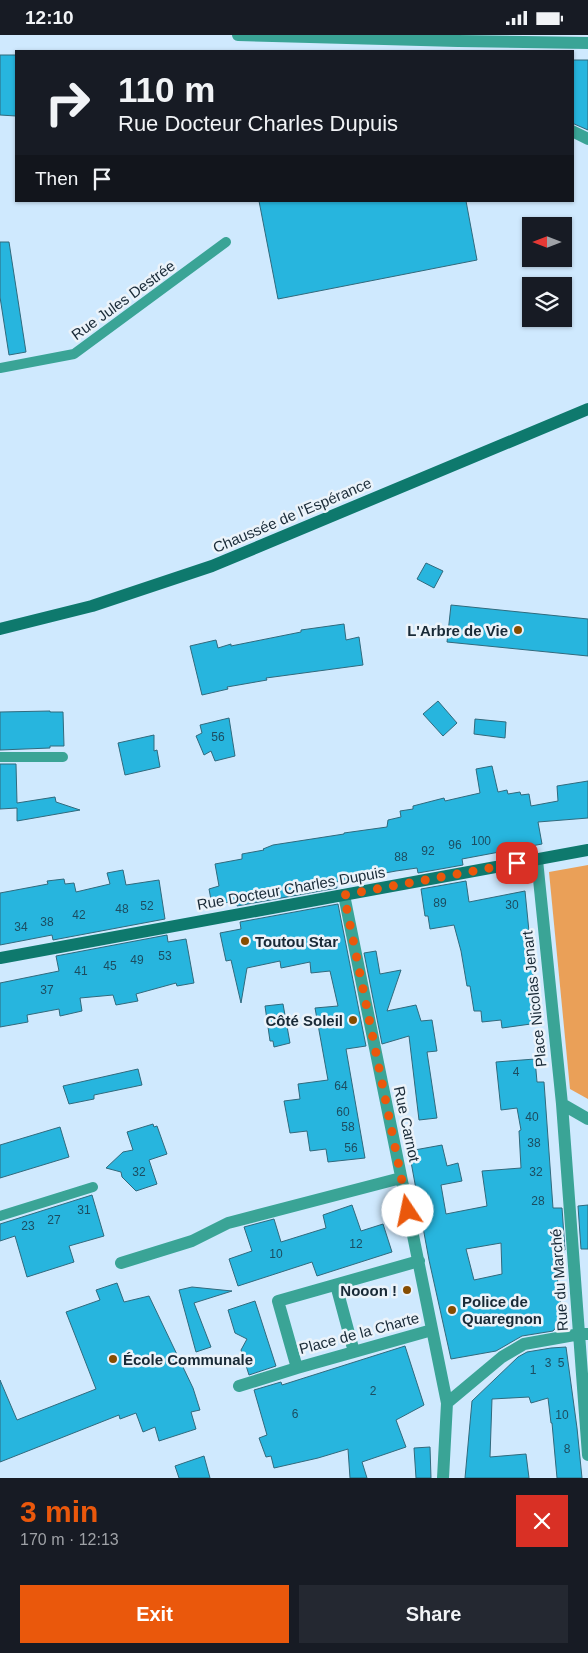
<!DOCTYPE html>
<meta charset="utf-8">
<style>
body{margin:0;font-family:Helvetica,sans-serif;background:#242831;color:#f1f3f6;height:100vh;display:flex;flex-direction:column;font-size:19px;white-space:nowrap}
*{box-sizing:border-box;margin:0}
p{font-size:16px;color:#9ea1a6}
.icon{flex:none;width:28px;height:28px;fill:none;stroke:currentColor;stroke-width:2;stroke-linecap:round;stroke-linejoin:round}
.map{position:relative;height:1443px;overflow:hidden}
.sheet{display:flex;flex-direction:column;background:#171b24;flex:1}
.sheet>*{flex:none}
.banner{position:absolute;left:15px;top:15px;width:559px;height:152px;border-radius:0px;box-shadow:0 1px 4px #0004;background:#171b24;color:#f1f3f6;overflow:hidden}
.needle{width:32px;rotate:270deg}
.controls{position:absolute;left:522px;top:182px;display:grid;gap:10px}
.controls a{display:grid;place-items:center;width:50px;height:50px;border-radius:0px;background:#171b24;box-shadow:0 1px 4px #0004;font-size:25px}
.pin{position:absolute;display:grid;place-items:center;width:42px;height:42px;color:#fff;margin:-21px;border-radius:10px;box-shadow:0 2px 8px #0006}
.me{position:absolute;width:55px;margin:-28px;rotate:349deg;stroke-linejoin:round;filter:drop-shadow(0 0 4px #0008)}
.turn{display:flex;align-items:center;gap:18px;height:105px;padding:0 20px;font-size:22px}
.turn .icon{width:65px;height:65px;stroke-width:2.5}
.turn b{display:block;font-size:35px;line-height:42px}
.then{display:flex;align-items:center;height:48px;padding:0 20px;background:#0003;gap:10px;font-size:19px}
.round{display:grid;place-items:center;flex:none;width:52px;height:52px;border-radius:0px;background:#242831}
.headline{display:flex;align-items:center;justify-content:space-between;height:85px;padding:0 20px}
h1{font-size:30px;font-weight:800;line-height:38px;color:#ea580c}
.action{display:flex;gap:10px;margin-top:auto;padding:10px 20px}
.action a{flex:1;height:58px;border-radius:0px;background:#ea580c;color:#fff;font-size:20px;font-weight:800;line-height:58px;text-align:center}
.action a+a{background:#242831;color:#f1f3f6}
.status{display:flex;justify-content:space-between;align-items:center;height:35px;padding:0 25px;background:#171b24;direction:ltr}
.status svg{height:14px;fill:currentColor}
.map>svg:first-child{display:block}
.green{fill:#eaa058}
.building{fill:#27b5de;stroke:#316a7d;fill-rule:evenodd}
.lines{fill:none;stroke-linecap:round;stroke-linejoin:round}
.lane{stroke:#3aa496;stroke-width:10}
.street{stroke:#3aa496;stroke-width:12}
.secondary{stroke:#0e796d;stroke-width:12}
.route{stroke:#ea580c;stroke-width:9;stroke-dasharray:0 16.2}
.poi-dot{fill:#864d01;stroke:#ebf3fa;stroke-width:2}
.labels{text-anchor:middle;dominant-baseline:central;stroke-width:5;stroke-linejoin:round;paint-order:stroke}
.number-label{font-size:12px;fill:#1c4d61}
.street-label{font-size:15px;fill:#192a37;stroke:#ebf3fa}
.poi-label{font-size:15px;font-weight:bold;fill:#192a37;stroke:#ebf3fa;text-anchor:end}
</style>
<div class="status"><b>12:10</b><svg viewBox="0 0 49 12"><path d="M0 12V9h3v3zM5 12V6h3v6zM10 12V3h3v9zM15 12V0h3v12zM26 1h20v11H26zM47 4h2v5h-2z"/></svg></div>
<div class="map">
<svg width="588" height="1443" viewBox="0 0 588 1443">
<rect width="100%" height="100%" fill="#cfe9fe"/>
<!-- green -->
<path class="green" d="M588,830V1064L570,1054L549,837Z"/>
<!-- building -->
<path class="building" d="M0,20H16V81L0,80Z
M572,25H588V95L572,88Z
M259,166H466L477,225L278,264Z
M0,207H9L26,317L9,320L0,262Z
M426,528L443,536L434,553L417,544Z
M451,570L588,584V621L447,607Z
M344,589L346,605L359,602L363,630L266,643L267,645L227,652L228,654L202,660L190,611L216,605L218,613L231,609V611L301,597V595Z
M438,666L457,688L443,701L423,679Z
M50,676V677H63L64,711H50V713L0,715V677Z
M229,683L235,721L215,726L211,716L204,720L196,701L202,698L200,690Z
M475,684L506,687L505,703L474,699Z
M154,700V716L157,715L160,732L125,740L118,708Z
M0,729H16L17,768L55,762L56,767L80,775L17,786V773L0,774Z
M492,731L498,757L507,755L508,759L520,757L521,760L529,759L531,771L558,766L557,751L588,746V783L538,787L542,809L462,824L463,830L418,838L417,833L396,836L336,847L337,853L237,871L236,866L212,870L209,854L219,851L215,829L242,824V819L264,815L263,814L273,810L344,799V798L387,792L388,785L401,782L400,776L413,774V771L444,763L445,766L480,758L476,734Z
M123,835L126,850L159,845L165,884L53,905L52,900L0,910V858L48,849L47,846L64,844L65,849L74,848L76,857L110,849L107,838Z
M466,846L469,867L525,856L538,988L502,993L501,985L482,987L481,976H474L470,951H467L461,916L454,890L430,894L428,881H425L421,854Z
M338,869L366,1011L346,1014L365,1123L328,1127L326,1114L310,1116L307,1096L290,1098L284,1066L300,1064L298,1049L328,1045L315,973L338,971L330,936L311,938L310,927L281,933L280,926L247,933L241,968L231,925L226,926L220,898L241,894L240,887Z
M167,900L168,907L186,904L194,948L177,951L176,948L136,959L138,966L116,970L113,960L80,963L82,976L60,981L59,974L27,980L28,987L0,992V948L59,936L56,921Z
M376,916L380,939L401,935L387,976L416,970L421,986L432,985L437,1016L427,1017L437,1083L419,1085L409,1001L382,1009L364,918Z
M283,969L290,1008L274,1012L273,1006H270L265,971Z
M535,1024L537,1047H544L553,1173H562L565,1215L557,1216L558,1259H560L562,1286L553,1296L522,1301L496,1316L451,1324L429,1225L409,1116L442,1110L447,1131L458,1128L462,1146L441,1150L446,1179L487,1171L482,1136L521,1133L519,1096L521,1095L517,1073L501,1075L496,1027ZM501,1208L502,1239L474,1245L466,1214Z
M138,1034L142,1050L94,1060V1064L69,1069L63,1051Z
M153,1089L154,1092L157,1091L167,1119L149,1125L157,1149L136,1156L122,1142L121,1137L106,1133L123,1117L133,1115L127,1097Z
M60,1092L69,1122L0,1143V1110Z
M92,1160L104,1201L69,1211L74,1227L27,1242L15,1201L0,1206V1189Z
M352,1170L361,1196L383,1189L392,1217L317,1241L312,1227L238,1251L229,1224L252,1216L244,1192L274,1184L281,1207L326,1193L323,1180Z
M588,1170V1214H581L578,1171Z
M117,1248L124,1267L149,1261L193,1353L200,1375L191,1377L196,1394L159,1406L155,1392L143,1397L136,1378L120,1384L119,1380L0,1427V1345L17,1385L96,1354L66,1277L100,1265L96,1255Z
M192,1252L232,1256L194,1268L211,1312L196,1317L179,1255Z
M255,1266L276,1331L249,1340L241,1315L247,1304L235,1298L228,1275Z
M405,1311L424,1370L396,1385L406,1412L362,1427L367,1443H350L348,1414L318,1423L274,1433L271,1421L266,1422L259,1403L267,1400L254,1355L281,1347L282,1350Z
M566,1312L577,1393L582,1443H557L552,1388H551L548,1363L531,1368L529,1362L492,1364L490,1422L526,1419L529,1443H465L472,1366L518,1322L527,1317L551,1313Z
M430,1412L431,1443H416L414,1413Z
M204,1421L210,1443H179L175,1431Z"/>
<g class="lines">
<!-- lane -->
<path class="lane" d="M0,333L74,319L226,207
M0,722H63
M0,1181L93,1152"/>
<!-- street -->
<path class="street" d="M238,0L458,6L588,8
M572,96L588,104
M537,825L562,1069L588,1084
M344,860L447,1368L443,1443
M562,1069L588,1420
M419,1226L278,1266L297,1333L432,1295
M121,1228L192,1206L228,1188L401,1143
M336,1250L354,1317
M239,1351L297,1333
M447,1368L502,1322L524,1309L580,1299H588"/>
<!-- secondary -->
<path class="secondary" d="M0,594L92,571L212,531L588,374
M0,923L588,815"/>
</g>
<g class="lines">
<!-- route -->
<path class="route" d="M408,1176L344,860L517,828"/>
</g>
<!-- markers -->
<g class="poi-dot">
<circle cx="518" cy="595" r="5"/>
<circle cx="245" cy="906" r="5"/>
<circle cx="353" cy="985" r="5"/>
<circle cx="407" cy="1255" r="5"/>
<circle cx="452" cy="1275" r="5"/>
<circle cx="113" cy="1324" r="5"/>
</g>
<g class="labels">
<!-- number labels -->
<g class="number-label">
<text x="218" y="702">56</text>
<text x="481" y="806">100</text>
<text x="455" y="810">96</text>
<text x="428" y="816">92</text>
<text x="401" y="822">88</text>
<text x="440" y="868">89</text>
<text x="512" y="870">30</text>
<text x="147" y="871">52</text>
<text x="122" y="874">48</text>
<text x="79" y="880">42</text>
<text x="47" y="887">38</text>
<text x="21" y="892">34</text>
<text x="165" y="921">53</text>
<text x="137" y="925">49</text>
<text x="110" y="931">45</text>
<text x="81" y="936">41</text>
<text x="47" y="955">37</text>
<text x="516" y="1037">4</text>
<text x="341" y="1051">64</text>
<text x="343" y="1077">60</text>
<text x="532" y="1082">40</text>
<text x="348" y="1092">58</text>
<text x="534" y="1108">38</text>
<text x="351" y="1113">56</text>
<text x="139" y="1137">32</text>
<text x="536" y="1137">32</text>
<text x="538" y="1166">28</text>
<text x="84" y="1175">31</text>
<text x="54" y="1185">27</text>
<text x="28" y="1191">23</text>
<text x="356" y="1209">12</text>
<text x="276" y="1219">10</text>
<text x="548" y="1328">3</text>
<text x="561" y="1328">5</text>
<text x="533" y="1335">1</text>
<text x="373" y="1356">2</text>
<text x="295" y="1379">6</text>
<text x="562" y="1380">10</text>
<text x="567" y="1414">8</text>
</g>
<!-- street labels -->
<g class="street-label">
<text transform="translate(123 265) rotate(-36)">Rue Jules Destrée</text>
<text transform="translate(292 480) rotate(-23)">Chaussée de l'Espérance</text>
<text transform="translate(291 853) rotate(-10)">Rue Docteur Charles Dupuis</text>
<text transform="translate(534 964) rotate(-96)">Place Nicolas Jenart</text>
<text transform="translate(407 1089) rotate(78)">Rue Carnot</text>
<text transform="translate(559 1245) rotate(-94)">Rue du Marché</text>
<text transform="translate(359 1298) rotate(-15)">Place de la Charte</text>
</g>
<!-- poi labels -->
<g class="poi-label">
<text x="508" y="595">L'Arbre de Vie</text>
<text x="255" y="906" text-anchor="start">Toutou Star</text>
<text x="343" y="985">Côté Soleil</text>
<text x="397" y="1255">Nooon !</text>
<text x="462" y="1266" text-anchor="start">Police de<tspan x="462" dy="17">Quaregnon</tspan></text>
<text x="123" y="1324" text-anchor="start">École Communale</text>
</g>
</g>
</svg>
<div class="controls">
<a><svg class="needle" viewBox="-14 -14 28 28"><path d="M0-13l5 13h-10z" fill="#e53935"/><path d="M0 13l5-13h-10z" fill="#9ea1a6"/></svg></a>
<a><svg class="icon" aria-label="layers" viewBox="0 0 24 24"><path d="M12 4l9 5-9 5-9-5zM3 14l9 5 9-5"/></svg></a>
</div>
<div class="pin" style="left:517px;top:828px;background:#d93025"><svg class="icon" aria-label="arrive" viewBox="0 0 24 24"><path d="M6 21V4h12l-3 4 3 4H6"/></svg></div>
<svg class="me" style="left:408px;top:1176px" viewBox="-20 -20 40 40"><circle r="19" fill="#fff"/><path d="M0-13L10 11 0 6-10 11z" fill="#ea580c"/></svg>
<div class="banner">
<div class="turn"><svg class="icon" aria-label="right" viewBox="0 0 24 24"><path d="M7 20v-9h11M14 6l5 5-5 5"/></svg><div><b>110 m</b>Rue Docteur Charles Dupuis</div></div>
<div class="then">Then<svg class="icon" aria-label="arrive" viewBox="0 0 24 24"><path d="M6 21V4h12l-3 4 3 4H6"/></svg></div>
</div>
</div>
<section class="sheet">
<div class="headline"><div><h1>3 min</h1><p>170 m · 12:13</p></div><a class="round" style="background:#d93025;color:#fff"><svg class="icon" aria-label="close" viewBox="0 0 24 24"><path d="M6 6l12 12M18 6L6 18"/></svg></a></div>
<div class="action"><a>Exit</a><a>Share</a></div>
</section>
